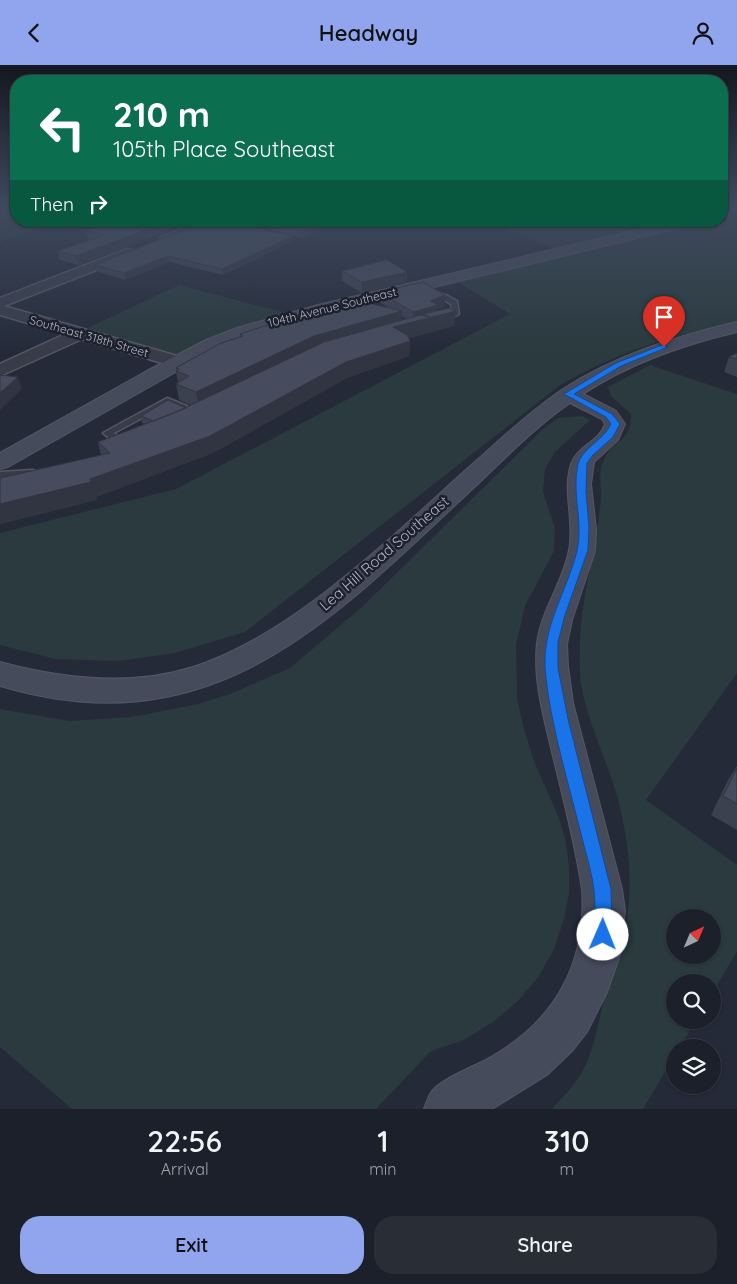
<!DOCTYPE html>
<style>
body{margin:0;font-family:Quicksand,sans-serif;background:#282d36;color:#f1f3f6;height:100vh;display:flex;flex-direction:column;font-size:19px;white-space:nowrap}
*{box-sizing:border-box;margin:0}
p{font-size:16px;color:#a0a3a8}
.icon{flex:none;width:28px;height:28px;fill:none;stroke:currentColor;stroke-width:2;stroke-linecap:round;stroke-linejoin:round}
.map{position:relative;height:1044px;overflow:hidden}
.sheet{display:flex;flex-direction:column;background:#1b202a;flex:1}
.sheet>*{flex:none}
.hud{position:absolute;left:10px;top:10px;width:718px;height:152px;border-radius:20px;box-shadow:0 1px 4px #0004,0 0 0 1px #393e47;background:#0b6e4f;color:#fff;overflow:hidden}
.needle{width:32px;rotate:44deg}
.buttons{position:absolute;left:666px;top:844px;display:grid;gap:10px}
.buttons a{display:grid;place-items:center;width:55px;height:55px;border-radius:50%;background:#1b202a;box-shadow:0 1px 4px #0004,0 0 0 1px #393e47;font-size:25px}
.pin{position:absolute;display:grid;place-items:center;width:42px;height:42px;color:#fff;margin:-51px -21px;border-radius:50% 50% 50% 0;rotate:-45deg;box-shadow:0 0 5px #0007}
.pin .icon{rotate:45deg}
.me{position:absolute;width:55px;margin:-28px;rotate:1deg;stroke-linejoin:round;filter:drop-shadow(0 0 4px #0008)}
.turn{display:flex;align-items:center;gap:18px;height:105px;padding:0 20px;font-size:22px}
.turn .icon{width:65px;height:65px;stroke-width:2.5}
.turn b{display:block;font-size:35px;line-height:42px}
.then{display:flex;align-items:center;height:48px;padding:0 20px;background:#0003;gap:10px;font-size:19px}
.eta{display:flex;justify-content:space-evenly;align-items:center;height:85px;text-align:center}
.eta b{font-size:30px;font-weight:600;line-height:35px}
.button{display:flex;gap:10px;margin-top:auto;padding:10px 20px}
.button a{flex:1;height:58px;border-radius:20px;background:#90a5ed;color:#111;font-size:20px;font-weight:600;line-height:58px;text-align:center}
.button a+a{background:#282d36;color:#f1f3f6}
header{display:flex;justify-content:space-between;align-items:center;height:65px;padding:0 20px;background:#90a5ed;color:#111;font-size:22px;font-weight:600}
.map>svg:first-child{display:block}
.green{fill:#2a3a3e;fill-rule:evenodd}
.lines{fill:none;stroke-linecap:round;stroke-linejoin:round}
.lane-casing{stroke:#535764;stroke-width:3}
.street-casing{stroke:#535764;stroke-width:3}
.secondary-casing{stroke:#535764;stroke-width:2}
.lane{fill:#383c49;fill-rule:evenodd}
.street{fill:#383c49;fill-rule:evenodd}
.secondary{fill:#464b5c;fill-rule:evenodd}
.wall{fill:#3c4150;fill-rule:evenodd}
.shaded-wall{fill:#313541}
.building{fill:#464c5d;stroke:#313541}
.route{fill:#1a73e8;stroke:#114b97}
.labels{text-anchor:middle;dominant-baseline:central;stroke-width:5;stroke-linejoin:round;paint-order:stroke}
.far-street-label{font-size:12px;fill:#b3b7c5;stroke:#1d212e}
.street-label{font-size:15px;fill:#b3b7c5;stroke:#1d212e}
</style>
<header><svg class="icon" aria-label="back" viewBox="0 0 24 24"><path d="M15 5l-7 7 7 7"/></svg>Headway<svg class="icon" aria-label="person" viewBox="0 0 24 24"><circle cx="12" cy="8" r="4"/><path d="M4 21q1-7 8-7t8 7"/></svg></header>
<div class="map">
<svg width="737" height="1044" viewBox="0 0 737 1044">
<rect width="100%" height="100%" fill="#242a38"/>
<!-- green -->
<path class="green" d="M12,142H16V156H63L0,177V149Z
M737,149V258C673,269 615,288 559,321L245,567L175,588L118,596L56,594L0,580V468L176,424L510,249L458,217L707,156H721V153Z
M487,156H668L554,184Z
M179,220L286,248L233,266L175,292L83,265Z
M650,300L737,329V608L646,735L737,800V886L713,927L712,918H675V955H696L680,982H675V990L643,1044H552C562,1033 573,1021 581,1009C596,982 599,951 607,922C611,910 616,899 620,887C635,836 631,785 618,734C607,695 588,659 581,619C579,605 580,588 580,574C582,526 598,480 601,432C601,420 598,407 604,395C613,373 631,379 631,349L611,331L608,322ZM675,852H712V890H675Z
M583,351L590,355L555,387L545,404L543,427L555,463L554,486L525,541L516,580L517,633L524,664L534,696L559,753L566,777L569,802V828L564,854L554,884L539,911L518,936L493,957L464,975L431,986L376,1044H72L0,982V644L69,656L132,652L198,639L230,629L290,603L363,541L543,364L558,353Z"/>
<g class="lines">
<defs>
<path id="lane" d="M208,156H220L248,163L245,165Z
M427,224L448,231L457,236L459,249L446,256H440V252L452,246L451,239L427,226Z
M167,333L187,341L182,344L168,339L114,368L128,380V384H122L103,368Z
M32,405L36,406V410L0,413V407Z"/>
<path id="street" d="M198,156H215L170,176H162L160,173Z
M127,184L132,185L133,188L132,191L4,241L184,293L187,297L184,301H172L82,274L0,311V299L65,269L0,250V233Z"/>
<path id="secondary" d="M737,142V150L721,153V145Z
M674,156H697L691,160L323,249L249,271L218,283L8,402L0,404V388L145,307L206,275L237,263L318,240Z
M737,257V267C682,280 630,298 583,329L616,346L625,359L618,375L594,397L591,419L596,464L595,486L572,555L567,579L568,602L573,638L622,824L625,846L620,890L607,927L587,967L573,985L547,1010L492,1044H424C426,1039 428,1031 432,1026C443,1013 475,1001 491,992C556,955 587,897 582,824C575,777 562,729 551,683C543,650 533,613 537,578C541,545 563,518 569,485C575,457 562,427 571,399C577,381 600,376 605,359L602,354L570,338C538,360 510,388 482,415C336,550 218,686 0,621V597C63,614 130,622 193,602C293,570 391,472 468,403C499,376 529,347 563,324C616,290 676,271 737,257Z"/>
</defs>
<!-- lane casing -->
<use href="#lane" class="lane-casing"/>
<!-- street casing -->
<use href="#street" class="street-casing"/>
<!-- secondary casing -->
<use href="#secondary" class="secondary-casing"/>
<!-- lane -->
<use href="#lane" class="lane"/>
<!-- street -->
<use href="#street" class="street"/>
<!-- secondary -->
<use href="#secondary" class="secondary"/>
</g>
<!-- wall -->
<path class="wall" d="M83,156H177L178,162L79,200L60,195L58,186L90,175L88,174L86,166L96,162L84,160Z
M243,156H337L300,174L298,171L244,159Z
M220,163L293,171V176L223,210L169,197L125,215L96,206L95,200Z
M342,206L407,217L362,228L342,216Z
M379,227L445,241L437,244V246H456L454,261L408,273L410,276L409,291L347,313L213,388L96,432L97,435L0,459L101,390L98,377L146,359L142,358L141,351L186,343L191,340L179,335L176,319L178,318L176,306H177L176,303L241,271L240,269L388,242L379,237ZM402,251L407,254L402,255Z
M737,288V312L724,307L729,292Z
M737,701V765L711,750L728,715Z"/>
<!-- shaded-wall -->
<path class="shaded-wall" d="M169,156H177L178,162L79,200L76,191Z
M323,156H337L300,174L299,167Z
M293,171V176L223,210L222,204Z
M168,191L169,197L125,215L124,208Z
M407,207V217L362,228V217Z
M445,230V241L437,244V251L424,249V254L456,246L454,261L392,278L199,343L196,327L314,271L402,246V260L413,257V247L430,236Z
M410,276L409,291L347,313L213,388L96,432L97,435L0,459V439L90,414L346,297Z
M18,312L22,324L0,345V328Z"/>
<!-- building -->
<path class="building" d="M105,156H169L76,191L58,186L105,170L86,166L110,157Z
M261,156H323L299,167L298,164Z
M233,158L293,171L222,204L168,191L124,208L95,200L196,160L220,163Z
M387,195L407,207L362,217L342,206Z
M423,217L445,230L430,236L438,240L413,247L379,227Z
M359,236L402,246L314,271L196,327L176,319L189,311L176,306L179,304L176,303L221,278L243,271L240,269L308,247Z
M449,243L456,246L393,262L407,270L410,276L346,297L210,371L90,414L91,417L0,439V413L110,388L98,377L174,348L324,277L420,250L430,252L424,249Z
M737,288V294L729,292Z
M0,310L18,312L0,328Z
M168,335L186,343L153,356L141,351Z
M737,703V739L723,731Z"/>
<!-- sky -->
<linearGradient id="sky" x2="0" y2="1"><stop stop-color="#14171f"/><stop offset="0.49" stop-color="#3f4a5e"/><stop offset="1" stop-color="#3f4a5e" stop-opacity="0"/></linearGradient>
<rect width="737" height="288" fill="url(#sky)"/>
<!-- route -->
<path class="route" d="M662,280L668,282L621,301L574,329L612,349L620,359L613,372L593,390L587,398L586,427L589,462L588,485L565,550L558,577V603L568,654L611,824L612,870L609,876L603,879L597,876L594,870C594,855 596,840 594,825C592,809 587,792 583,777C570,723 549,656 545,602C543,560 567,526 577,486C584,458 571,428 578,399C582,383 604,375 611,359L606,352L564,329L616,298Z"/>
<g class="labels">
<!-- far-street labels -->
<g class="far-street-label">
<text transform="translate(332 242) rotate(-14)">104th Avenue Southeast</text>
<text transform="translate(89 271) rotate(16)">Southeast 318th Street</text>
</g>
<!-- street labels -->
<g class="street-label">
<text transform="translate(384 488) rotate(-41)">Lea Hill Road Southeast</text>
</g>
</g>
</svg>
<div class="buttons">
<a><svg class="needle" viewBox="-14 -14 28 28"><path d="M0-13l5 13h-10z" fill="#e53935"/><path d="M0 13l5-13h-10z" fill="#a0a3a8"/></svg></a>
<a><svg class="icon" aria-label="search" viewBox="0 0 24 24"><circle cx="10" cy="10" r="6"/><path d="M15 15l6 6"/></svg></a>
<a><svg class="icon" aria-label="layers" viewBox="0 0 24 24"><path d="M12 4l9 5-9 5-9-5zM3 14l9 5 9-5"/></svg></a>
</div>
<div class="pin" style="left:664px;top:282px;background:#d93025"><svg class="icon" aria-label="arrive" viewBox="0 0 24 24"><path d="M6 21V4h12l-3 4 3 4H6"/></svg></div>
<svg class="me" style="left:603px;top:870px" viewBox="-20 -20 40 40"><circle r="19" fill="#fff"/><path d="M0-13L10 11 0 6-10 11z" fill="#1a73e8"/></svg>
<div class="hud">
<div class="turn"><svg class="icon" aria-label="left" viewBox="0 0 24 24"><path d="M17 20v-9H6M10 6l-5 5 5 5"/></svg><div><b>210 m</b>105th Place Southeast</div></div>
<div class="then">Then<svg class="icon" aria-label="right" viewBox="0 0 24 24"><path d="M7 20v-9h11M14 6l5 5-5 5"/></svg></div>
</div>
</div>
<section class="sheet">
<div class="eta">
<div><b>22:56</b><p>Arrival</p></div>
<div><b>1</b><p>min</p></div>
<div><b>310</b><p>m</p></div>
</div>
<div class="button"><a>Exit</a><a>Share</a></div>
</section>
